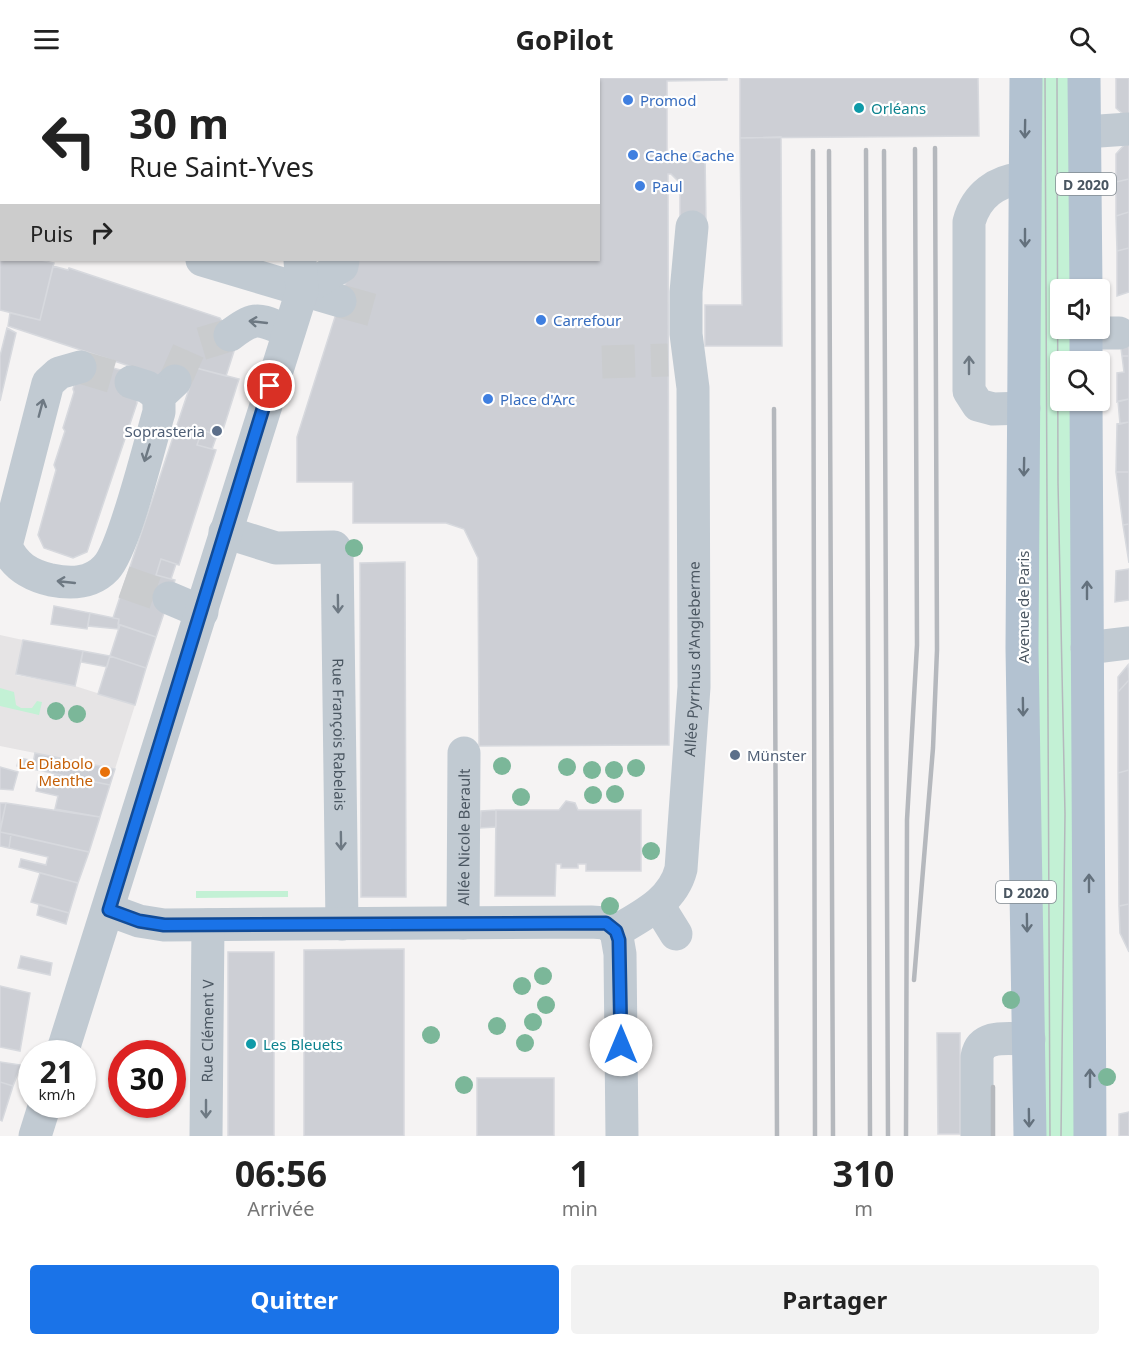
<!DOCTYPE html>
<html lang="fr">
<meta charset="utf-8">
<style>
body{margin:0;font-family:"Noto Sans",sans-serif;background:#f2f2f2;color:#222;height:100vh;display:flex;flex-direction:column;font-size:22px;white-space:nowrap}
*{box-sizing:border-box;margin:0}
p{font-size:20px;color:#767676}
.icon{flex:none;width:33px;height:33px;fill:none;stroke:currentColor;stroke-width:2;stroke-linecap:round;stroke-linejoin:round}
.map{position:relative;height:1058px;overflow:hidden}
.sheet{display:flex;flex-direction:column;background:#fff;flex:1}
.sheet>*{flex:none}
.guide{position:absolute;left:0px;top:0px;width:600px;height:183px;box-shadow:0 2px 4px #0004;background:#fff;color:#222;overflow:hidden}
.tools{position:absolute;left:1050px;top:201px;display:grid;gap:12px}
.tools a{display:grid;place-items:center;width:60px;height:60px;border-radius:6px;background:#fff;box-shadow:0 2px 4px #0004;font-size:30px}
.speed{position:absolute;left:18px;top:962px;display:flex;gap:12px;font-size:30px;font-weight:700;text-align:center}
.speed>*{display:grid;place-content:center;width:78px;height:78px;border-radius:50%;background:#fff;box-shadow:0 2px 4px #0004;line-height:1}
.speed small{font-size:15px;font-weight:400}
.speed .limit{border:9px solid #d22;background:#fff;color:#111}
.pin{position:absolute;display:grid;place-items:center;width:51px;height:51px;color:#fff;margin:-26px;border:3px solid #fff;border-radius:50%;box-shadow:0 2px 6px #0007}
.me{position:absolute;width:66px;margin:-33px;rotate:0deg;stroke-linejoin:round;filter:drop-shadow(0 0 4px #0008)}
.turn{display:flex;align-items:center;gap:21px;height:126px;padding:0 30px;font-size:27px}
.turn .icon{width:78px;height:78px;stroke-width:2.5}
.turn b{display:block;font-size:42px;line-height:51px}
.then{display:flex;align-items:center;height:57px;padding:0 30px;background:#0003;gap:12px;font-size:22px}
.eta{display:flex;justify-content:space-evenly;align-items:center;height:102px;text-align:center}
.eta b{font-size:36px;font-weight:700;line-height:42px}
.action{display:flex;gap:12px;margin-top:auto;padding:12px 30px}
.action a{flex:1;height:69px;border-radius:6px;background:#1a73e8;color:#fff;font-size:24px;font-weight:700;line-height:69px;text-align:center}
.action a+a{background:#f2f2f2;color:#222}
header{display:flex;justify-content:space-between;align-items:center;height:78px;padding:0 30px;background:#fff;font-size:27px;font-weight:700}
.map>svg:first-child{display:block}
.education{fill:#e6e4e5}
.green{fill:#c3f1d5}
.building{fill:#cdcfd5;stroke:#d7d9de;stroke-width:1.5}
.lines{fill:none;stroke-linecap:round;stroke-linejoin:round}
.minor-tunnel{stroke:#caccce;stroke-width:33;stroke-dasharray:33 16;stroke-linecap:butt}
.minor{stroke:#c1cad2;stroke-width:33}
.major{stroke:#b3c2d1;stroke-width:33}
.tram{stroke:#b5b8bd;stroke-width:1.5}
.rail{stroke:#b5b8bd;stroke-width:4.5}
.tree{fill:#7bb799}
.oneway{stroke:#64717d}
.oneway2{stroke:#6e7983}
.route-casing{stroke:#114b97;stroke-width:15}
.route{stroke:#1a73e8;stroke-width:10}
.shop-dot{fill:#3f7fe0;stroke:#fff;stroke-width:2}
.culture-dot{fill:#0f9aa8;stroke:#fff;stroke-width:2}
.service-dot{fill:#5c6f8a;stroke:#fff;stroke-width:2}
.food-dot{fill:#e8710a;stroke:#fff;stroke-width:2}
.labels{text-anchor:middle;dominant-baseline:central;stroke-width:4.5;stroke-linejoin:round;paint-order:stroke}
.shield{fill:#fff;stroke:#808990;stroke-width:1.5}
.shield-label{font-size:14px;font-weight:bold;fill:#4a5661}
.shop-label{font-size:15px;fill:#366cbe;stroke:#fff;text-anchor:start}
.culture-label{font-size:15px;fill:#0d838f;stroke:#fff;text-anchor:start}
.service-label{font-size:15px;fill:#4e5e75;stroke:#fff;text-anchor:end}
.street-label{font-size:15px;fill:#4a5661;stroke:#fff}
.food-label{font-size:15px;fill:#c56008;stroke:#fff;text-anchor:end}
</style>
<header><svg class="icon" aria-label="menu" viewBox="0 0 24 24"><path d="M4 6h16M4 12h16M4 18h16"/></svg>GoPilot<svg class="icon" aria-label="search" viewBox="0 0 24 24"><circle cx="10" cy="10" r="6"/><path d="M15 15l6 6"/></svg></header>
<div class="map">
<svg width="1129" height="1058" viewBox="0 0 1129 1058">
<rect width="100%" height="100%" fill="#f5f3f3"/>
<!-- education -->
<path class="education" d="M0,557L23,562L16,597L75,608L135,627L115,691L0,668Z"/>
<!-- green -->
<path class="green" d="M1036,0H1074L1075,211L1060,212V250L1075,251L1076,283L1060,284V322L1076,323L1079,1058H1037Z
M0,610L14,614L16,627L21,630H32L37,623L42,624L39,637L0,628Z
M196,813H288V819L196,820Z"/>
<!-- building -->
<path class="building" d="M2,0H36L2,2V108L0,6Z
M217,0H270V2H217Z
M404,0H727V2L667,3V76H705L706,145H680V105L671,96H668L669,667L479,668L478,480L464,451L446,445H353V404H297V359L353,182H598V2Z
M740,0H978L979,58L740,60Z
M1116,0H1129V36L1124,37L1116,30Z
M781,59L782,268H705V227H742L740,60Z
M1129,66V101L1116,104V76L1124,67Z
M1129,101V134L1116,138V104Z
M1129,134V170L1117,173L1116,138Z
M1129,170V214L1117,218V173Z
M0,172L2,182H41L54,185L40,242L0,232Z
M53,188L68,192L69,190L220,240L236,267L226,298L196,290L190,308L8,248L10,235L40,242Z
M1129,244V278H1122L1118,247Z
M7,250L16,255L0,323V278Z
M1122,278H1129V321L1117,324V295L1124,294Z
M83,282L132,295L137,325L87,474L73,480L44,470L38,457L56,392L54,387L65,353L63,350L74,314L73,311Z
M196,290L239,301L221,358L217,357L212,371L216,372L179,487L176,486L171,501L175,502L156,559L118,546L119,541L113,540Z
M1129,321V344L1120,346L1118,323Z
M1129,344V394H1116L1117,346Z
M202,352L217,357L212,371L197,367Z
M1116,394H1129V446L1123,447Z
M1129,446V485L1123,447Z
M161,481L176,486L171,501L156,497Z
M405,484L406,819H361L360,485Z
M1129,491V522L1115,524L1116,493Z
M54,528L90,535L87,551L51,546Z
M90,535L119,541L118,551L88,548Z
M120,547L156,559L146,590L110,578Z
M23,562L83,573L75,608L16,596Z
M83,573L110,578L107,589L81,584Z
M110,578L146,590L135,627L98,616Z
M1128,587L1129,602L1118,614V599Z
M1129,602V692L1118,695V614Z
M35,675L115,691L110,707L32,691Z
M19,680L30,682L28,690L17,688Z
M0,689L18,694L13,712L0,711Z
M1129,692V826L1119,828L1118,695Z
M55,696L110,707L100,739L55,731L58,718L36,713L38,703L54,705Z
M566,723L575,725L578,732H641V793H586V786H578V790H561V786H556L555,818H495L496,732H559Z
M0,725H6L0,752Z
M6,725L100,739L89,774L0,754Z
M496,732V749L480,750L481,733Z
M0,754L11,756L9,770L0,768Z
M11,756L89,774L78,805L19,789L21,781L46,787L48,779L9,770Z
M40,795L78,805L69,835L31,824Z
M1129,826V874L1120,855L1119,828Z
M39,827L69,835L66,846L37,837Z
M404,871V1058H304V872Z
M228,874H274V1058H228Z
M21,878L52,885L50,897L18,890Z
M0,908L30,915L20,973L0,969Z
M937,955H960V1056H938Z
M0,984L21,987L13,1008L0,1004Z
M477,1000H554V1058H477Z
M0,1004L13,1008L2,1043L0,1042Z
M1129,1034V1058H1119V1036Z"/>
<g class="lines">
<!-- minor-tunnel -->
<path class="minor-tunnel" d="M340,223L383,235
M602,284L668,282
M80,289L131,304
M175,303L190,269L230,257
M124,504L169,520"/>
<!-- minor -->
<g class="minor">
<path d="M174,0V2"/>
<path d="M348,2V0"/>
<path d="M377,2V0"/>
<path d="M1085,54L1129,51"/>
<path d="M0,132L2,133"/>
<path d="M202,182L340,223"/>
<path d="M302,213L342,188L343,182"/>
<path d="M1086,255H1119"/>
<path d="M230,257C258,236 258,242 289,253"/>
<path d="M80,289L59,295L48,305L6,468C14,488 30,497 51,502C71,506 91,506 106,490C124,472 150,364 159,334V318L175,303"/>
<path d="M131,304L147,309L159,318"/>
<path d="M1024,330L993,331L978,327L969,313V144C976,118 997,101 1025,101"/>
<path id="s1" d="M225,454L276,470L334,469L337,473L342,846"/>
<path d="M169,520L202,534"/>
<path d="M1087,570L1129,565"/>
<path d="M658,827L676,856"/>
<path d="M109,832L139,843L164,847L591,844L606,845L616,853"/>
<path id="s2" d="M463,845L464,675"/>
<path id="s3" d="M616,853C643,837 673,823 681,791L694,609L693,310L686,256V214L692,149"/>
<path d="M616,853L620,876L622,1058"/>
<path d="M62,975L302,213L300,182"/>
<path d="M35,1058L45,1026"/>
<path id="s4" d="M206,1058L208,847"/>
<path d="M977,1058V979C981,955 1009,961 1029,961"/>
</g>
<!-- major -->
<path class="major" d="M1026,0L1022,570L1030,1058
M1084,0L1086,212
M1086,250V284
M1086,322L1090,1058"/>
<!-- tram -->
<path class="tram" d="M1045,0L1050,1058
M1057,0L1058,405L1065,736L1061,1058"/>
<!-- rail -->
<path class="rail" d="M866,72L870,1058
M813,73L815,1058
M829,73L833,1058
M884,73L888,1058
M774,331L777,1058
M914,902L933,670L937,572L935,70
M993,1009V1058
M906,1058L907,742L917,567L915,71"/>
</g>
<!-- trees -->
<g class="tree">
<circle cx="354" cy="470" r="9"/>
<circle cx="56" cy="633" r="9"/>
<circle cx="77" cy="636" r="9"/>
<circle cx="502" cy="688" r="9"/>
<circle cx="567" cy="689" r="9"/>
<circle cx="636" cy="690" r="9"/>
<circle cx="592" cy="692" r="9"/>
<circle cx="614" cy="692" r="9"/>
<circle cx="615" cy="716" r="9"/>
<circle cx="593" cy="717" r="9"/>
<circle cx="521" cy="719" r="9"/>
<circle cx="651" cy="773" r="9"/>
<circle cx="610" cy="828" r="9"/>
<circle cx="543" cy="898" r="9"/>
<circle cx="522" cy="908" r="9"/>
<circle cx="1011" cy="922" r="9"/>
<circle cx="546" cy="927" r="9"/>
<circle cx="533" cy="944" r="9"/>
<circle cx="497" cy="948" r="9"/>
<circle cx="431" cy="957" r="9"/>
<circle cx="525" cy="965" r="9"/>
<circle cx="1107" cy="999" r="9"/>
<circle cx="464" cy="1007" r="9"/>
</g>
<!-- one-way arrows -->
<defs><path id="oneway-shaft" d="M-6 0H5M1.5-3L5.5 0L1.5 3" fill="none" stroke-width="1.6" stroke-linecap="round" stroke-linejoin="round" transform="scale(1.5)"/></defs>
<g class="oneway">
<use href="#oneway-shaft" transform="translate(1025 51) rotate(91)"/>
<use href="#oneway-shaft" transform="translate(1025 160) rotate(90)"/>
<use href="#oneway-shaft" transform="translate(1024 389) rotate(91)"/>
<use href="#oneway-shaft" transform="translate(1087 512) rotate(-90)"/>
<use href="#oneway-shaft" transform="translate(1023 629) rotate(89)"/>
<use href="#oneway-shaft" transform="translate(1089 805) rotate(-90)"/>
<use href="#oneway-shaft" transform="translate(1027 845) rotate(89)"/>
<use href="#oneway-shaft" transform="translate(1090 1000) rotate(-90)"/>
<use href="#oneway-shaft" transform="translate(1029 1040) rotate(89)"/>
</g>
<g class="oneway2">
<use href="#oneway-shaft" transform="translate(258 244) rotate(-174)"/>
<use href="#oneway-shaft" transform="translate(969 287) rotate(-90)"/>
<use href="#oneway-shaft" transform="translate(41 330) rotate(-75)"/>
<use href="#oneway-shaft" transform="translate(147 375) rotate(107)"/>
<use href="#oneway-shaft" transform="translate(66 504) rotate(-174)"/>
<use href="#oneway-shaft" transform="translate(338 526) rotate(89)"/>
<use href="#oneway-shaft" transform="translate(341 763) rotate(89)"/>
<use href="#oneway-shaft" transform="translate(206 1031) rotate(90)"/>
</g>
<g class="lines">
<defs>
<path id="route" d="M270,308L109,832L139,843L164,847L606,845L616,853L619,862L621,967"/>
</defs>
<!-- route casing -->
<use href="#route" class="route-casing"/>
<!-- route -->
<use href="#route" class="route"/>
</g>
<!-- markers -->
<g class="shop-dot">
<circle cx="628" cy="22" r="6"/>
<circle cx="633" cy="77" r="6"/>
<circle cx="640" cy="108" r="6"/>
<circle cx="541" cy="242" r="6"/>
<circle cx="488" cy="321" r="6"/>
</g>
<g class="culture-dot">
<circle cx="859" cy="30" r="6"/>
<circle cx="251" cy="966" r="6"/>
</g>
<g class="service-dot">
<circle cx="217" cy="353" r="6"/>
<circle cx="735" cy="677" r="6"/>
</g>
<circle class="food-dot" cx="105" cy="694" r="6"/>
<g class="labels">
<!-- shield labels -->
<g class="shield">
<rect x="1056" y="95" width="60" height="22" rx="4.5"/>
<rect x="996" y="803" width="60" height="22" rx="4.5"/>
</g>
<g class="shield-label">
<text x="1086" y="106">D 2020</text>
<text x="1026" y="814">D 2020</text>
</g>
<!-- shop labels -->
<g class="shop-label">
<text x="640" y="22">Promod</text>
<text x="645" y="77">Cache Cache</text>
<text x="652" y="108">Paul</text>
<text x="553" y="242">Carrefour</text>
<text x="500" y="321">Place d'Arc</text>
</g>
<!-- culture labels -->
<g class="culture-label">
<text x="871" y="30">Orléans</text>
<text x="263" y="966">Les Bleuets</text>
</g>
<!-- service labels -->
<g class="service-label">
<text x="205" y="353">Soprasteria</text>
<text x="747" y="677" text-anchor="start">Münster</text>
</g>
<!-- street labels -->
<g class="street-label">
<text transform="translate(1023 529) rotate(-90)">Avenue de Paris</text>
<text stroke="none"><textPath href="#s3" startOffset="303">Allée Pyrrhus d'Angleberme</textPath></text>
<text stroke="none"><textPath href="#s1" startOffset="300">Rue François Rabelais</textPath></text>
<text stroke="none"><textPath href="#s2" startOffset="86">Allée Nicole Berault</textPath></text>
<text stroke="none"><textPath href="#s4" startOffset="105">Rue Clément V</textPath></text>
</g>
<!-- food labels -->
<g class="food-label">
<text x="93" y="685">Le Diabolo<tspan x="93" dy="17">Menthe</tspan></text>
</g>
</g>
</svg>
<div class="tools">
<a><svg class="icon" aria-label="sound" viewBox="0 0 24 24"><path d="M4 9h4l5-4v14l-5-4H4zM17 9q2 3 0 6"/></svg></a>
<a><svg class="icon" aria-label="search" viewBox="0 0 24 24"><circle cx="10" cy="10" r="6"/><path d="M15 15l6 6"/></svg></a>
</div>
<div class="speed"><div>21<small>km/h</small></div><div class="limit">30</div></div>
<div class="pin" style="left:270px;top:308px;background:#d93025"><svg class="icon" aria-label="arrive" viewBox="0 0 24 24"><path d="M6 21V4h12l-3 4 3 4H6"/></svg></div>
<svg class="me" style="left:621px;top:967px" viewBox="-20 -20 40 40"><circle r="19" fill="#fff"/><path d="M0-13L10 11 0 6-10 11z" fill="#1a73e8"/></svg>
<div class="guide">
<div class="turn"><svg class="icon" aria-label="left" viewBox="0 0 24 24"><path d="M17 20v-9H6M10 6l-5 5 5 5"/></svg><div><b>30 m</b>Rue Saint-Yves</div></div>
<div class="then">Puis<svg class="icon" aria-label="right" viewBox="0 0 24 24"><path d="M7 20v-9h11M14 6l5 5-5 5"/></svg></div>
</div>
</div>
<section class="sheet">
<div class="eta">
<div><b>06:56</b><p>Arrivée</p></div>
<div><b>1</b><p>min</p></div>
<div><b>310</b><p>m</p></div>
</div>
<div class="action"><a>Quitter</a><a>Partager</a></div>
</section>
